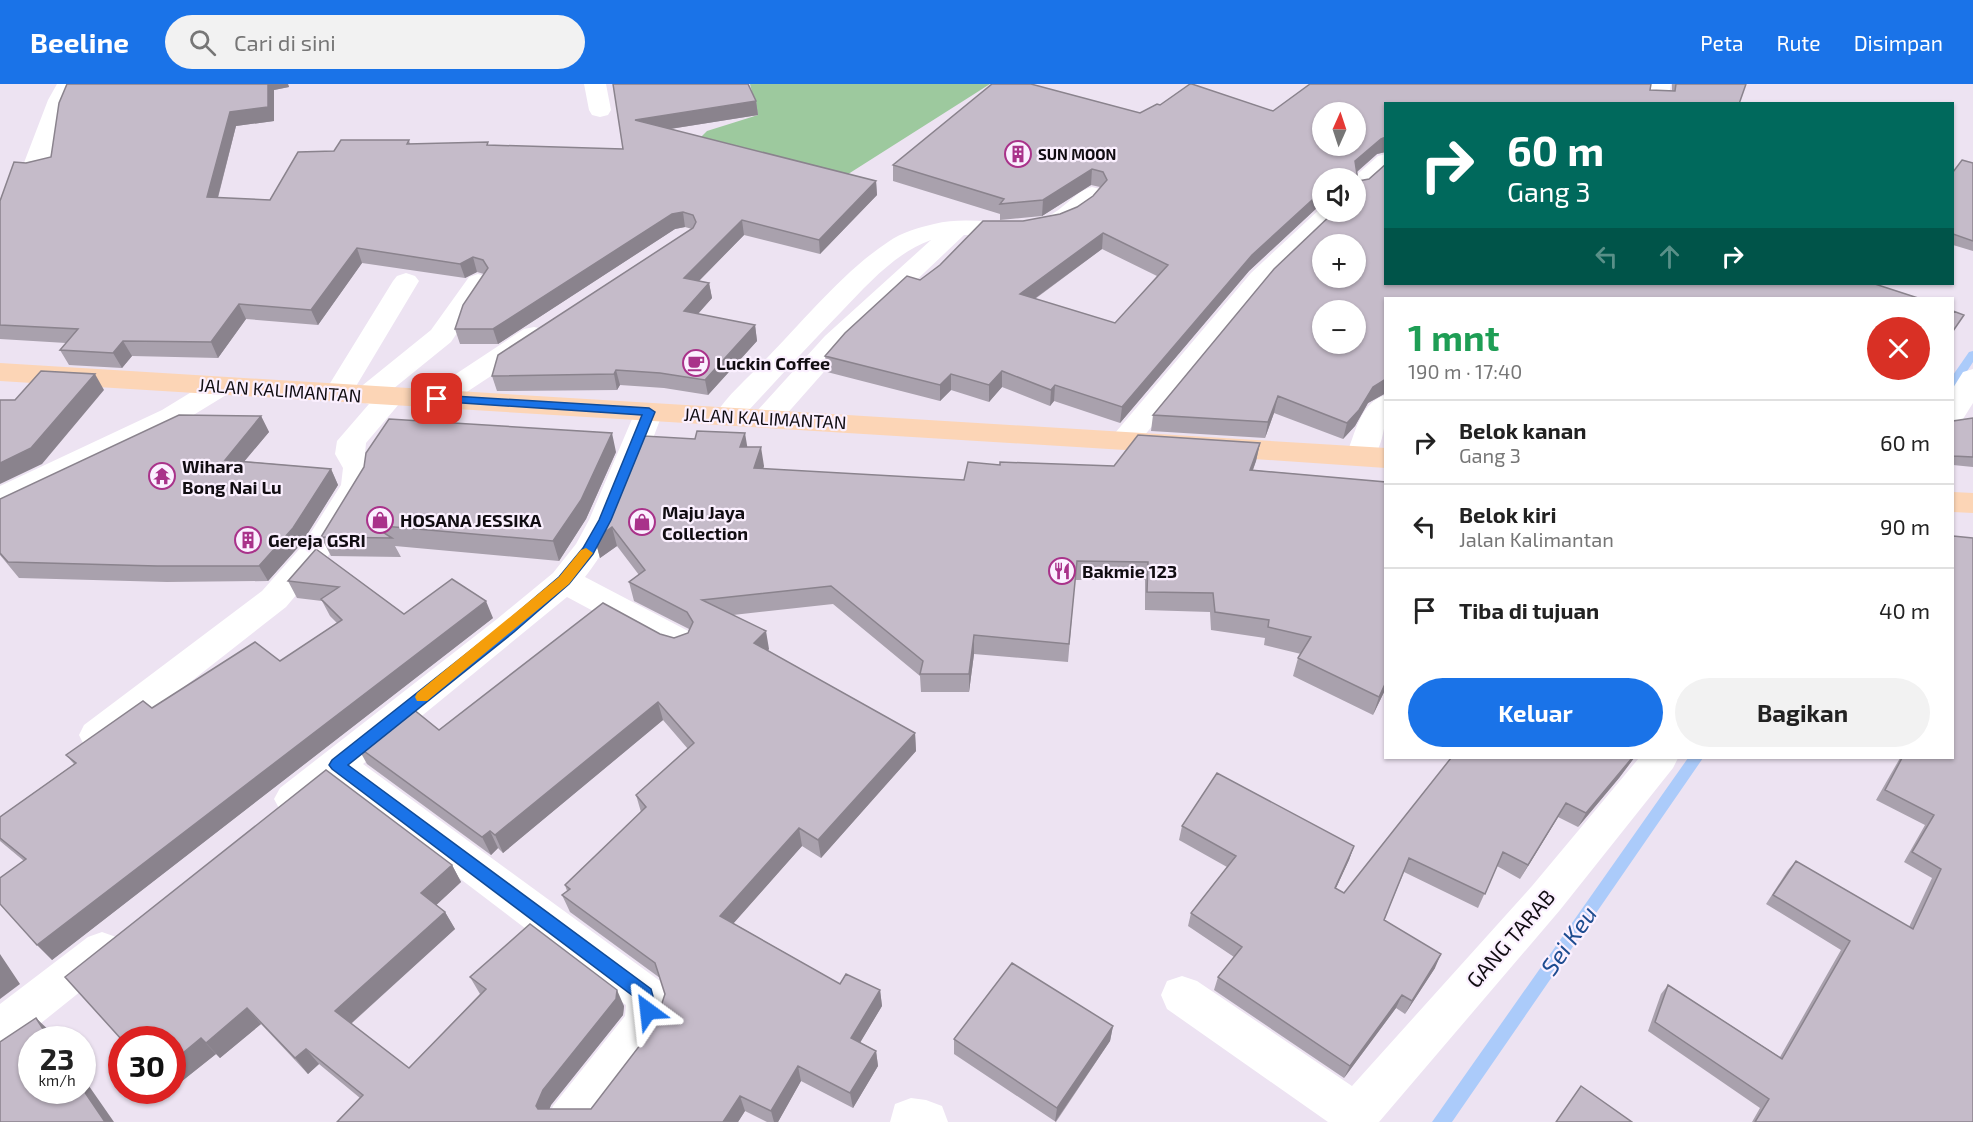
<!DOCTYPE html>
<html lang="id">
<meta charset="utf-8">
<style>
body{margin:0;font-family:"Exo 2",sans-serif;background:#f2f2f2;color:#222;height:100vh;display:flex;flex-direction:column;font-size:22px;white-space:nowrap}
*{box-sizing:border-box;margin:0}
p{font-size:20px;color:#767676}
.icon{flex:none;width:33px;height:33px;fill:none;stroke:currentColor;stroke-width:2;stroke-linecap:round;stroke-linejoin:round}
.map{position:relative;flex:1;overflow:hidden}
.drawer{position:absolute;left:1384px;top:213px;width:570px;height:462px;display:flex;flex-direction:column;background:#fff;border-radius:0px;box-shadow:0 2px 4px #0004}
.drawer>*{flex:none}
.top-card{position:absolute;left:1384px;top:18px;width:570px;height:183px;border-radius:0px;box-shadow:0 2px 4px #0004;background:#00695c;color:#fff;overflow:hidden}
.needle{width:39px;rotate:3deg}
.fabs{position:absolute;left:1312px;top:18px;display:grid;gap:12px}
.fabs a{display:grid;place-items:center;width:54px;height:54px;border-radius:50%;background:#fff;box-shadow:0 2px 4px #0004;font-size:30px}
.speed{position:absolute;left:18px;top:942px;display:flex;gap:12px;font-size:30px;font-weight:700;text-align:center}
.speed>*{display:grid;place-content:center;width:78px;height:78px;border-radius:50%;background:#fff;box-shadow:0 2px 4px #0004;line-height:1}
.speed small{font-size:15px;font-weight:400}
.speed .limit{border:9px solid #d22;background:#fff;color:#111}
.pin{position:absolute;display:grid;place-items:center;width:51px;height:51px;color:#fff;margin:-26px;border-radius:12px;box-shadow:0 3px 9px #0006}
.me{position:absolute;width:66px;margin:-33px;rotate:330deg;stroke-linejoin:round;filter:drop-shadow(0 0 4px #0008)}
.turn{display:flex;align-items:center;gap:21px;height:126px;padding:0 24px;font-size:27px}
.turn .icon{width:78px;height:78px;stroke-width:2.5}
.turn b{display:block;font-size:42px;line-height:51px}
.lanes{display:flex;align-items:center;height:57px;padding:0 24px;background:#0003;justify-content:center;gap:30px;direction:ltr}
.lanes .off{opacity:.35}
.round{display:grid;place-items:center;flex:none;width:63px;height:63px;border-radius:32px;background:#f2f2f2}
.overview{display:flex;align-items:center;justify-content:space-between;height:102px;padding:0 24px}
h1{font-size:36px;font-weight:700;line-height:45px;color:#1e9e55}
.button{display:flex;gap:12px;margin-top:auto;padding:12px 24px}
.button a{flex:1;height:69px;border-radius:36px;background:#1a73e8;color:#fff;font-size:24px;font-weight:700;line-height:69px;text-align:center}
.button a+a{background:#f2f2f2;color:#222}
ul{padding:0;list-style:none}
li{display:flex;align-items:center;gap:18px;height:84px;padding:0 24px;border-top:2px solid #e0e0e0}
li div{flex:1}
li b{display:block;font-size:22px}
li em{font-style:normal}
header{display:flex;align-items:center;gap:36px;box-sizing:border-box;height:84px;padding:0 30px;background:#1a73e8;color:#fff}
header strong{font-size:28px}
nav{display:flex;gap:33px;margin-inline-start:auto;font-size:21px}
.search{width:420px;height:54px;background:#f2f2f2;display:flex;align-items:center;gap:15px;box-sizing:border-box;padding:0 21px;border-radius:33px;color:#767676;font-size:22px}
.map>svg:first-child{display:block}
.green{fill:#9dc99e}
.lines{fill:none;stroke-linecap:round;stroke-linejoin:round}
.stream{fill:#abcbfa;fill-rule:evenodd}
.minor{fill:#fff;fill-rule:evenodd}
.major{fill:#fcd5b6;fill-rule:evenodd}
.wall{fill:#a9a1ad;fill-rule:evenodd}
.shaded-wall{fill:#8a838d}
.building{fill:#c5bbc9;stroke:#8a838d;stroke-width:1.5;fill-rule:evenodd}
.route{fill:#1a73e8;stroke:#114b97;stroke-width:1.5}
.slow{fill:#f59e0b}
.labels{text-anchor:middle;dominant-baseline:central;stroke-width:4.5;stroke-linejoin:round;paint-order:stroke}
.far-poi-label{font-size:15px;font-weight:bold;fill:#110d12;stroke:#fbf0ff;text-anchor:start}
.poi-label{font-size:18px;font-weight:bold;fill:#110d12;stroke:#fbf0ff;text-anchor:start}
.street-label{font-size:18px;fill:#110d12;stroke:#fbf0ff}
.near-street-label{font-size:21px;fill:#110d12;stroke:#fbf0ff}
.near-water-label{font-size:24px;font-style:italic;fill:#1d4c90;stroke:#fbf0ff}
</style>
<header>
<strong>Beeline</strong>
<div class="search"><svg class="icon" aria-label="search" viewBox="0 0 24 24"><circle cx="10" cy="10" r="6"/><path d="M15 15l6 6"/></svg>Cari di sini</div>
<nav><a>Peta</a><a>Rute</a><a>Disimpan</a></nav>
</header>
<div class="map">
<svg width="1973" height="1038" viewBox="0 0 1973 1038">
<rect width="100%" height="100%" fill="#ede3f2"/>
<!-- green -->
<path class="green" d="M750,0H990L823,106L689,65L707,47L758,31Z"/>
<g class="lines">
<!-- stream -->
<path class="stream" d="M1973,267V278L1957,303L1953,304V291L1969,268Z
M1688,674H1703L1452,1038H1432Z"/>
<!-- minor -->
<path class="minor" d="M57,0H79L70,16L46,84L42,89L34,91L26,89L22,84L48,16Z
M584,0H606L611,26L608,31L600,33L592,31L589,26Z
M1649,0H1671L1668,20H1646Z
M1386,70V89L1364,109L1356,111V94H1353L1378,72Z
M1092,103L1100,105L1104,110C1071,158 1015,150 964,151L845,264L777,341L767,343L757,341L753,334L757,327L825,252L931,156C895,169 868,200 842,227C807,263 773,300 739,337L729,340L719,337L715,331C728,310 750,292 767,274C803,237 845,186 888,158C902,148 918,144 934,140C970,131 1008,144 1043,134C1063,128 1073,108 1092,103Z
M1322,123L1323,128H1343L1269,199L1135,363L1125,366L1115,363L1110,356L1115,349L1251,189Z
M406,189L415,192L419,197L352,309L348,315L338,318L328,315L324,309L393,197L397,192Z
M478,190L487,193L491,198L451,258L393,305L401,307L405,313L366,359L365,370L373,384L371,401L325,477L286,523L110,661L97,665L84,661L79,651L84,641L262,507L303,461L341,401L343,384L335,370L337,357L369,320L358,317L354,311L358,305L431,246L469,193Z
M534,243L544,245L547,251L544,257L447,321L437,324L427,321L423,315L427,309L524,245Z
M1973,285V319L1963,335L1953,338V304L1963,288Z
M221,293L231,296L235,302L231,308L182,338L11,422L0,425V402L162,326L211,296Z
M1386,311C1386,336 1385,357 1371,379L1361,382L1351,379L1346,372C1355,350 1360,318 1386,311Z
M649,319L659,322L663,328C641,385 623,445 585,493L690,548L695,557L690,566L678,570L666,566L567,513L363,680L660,897L669,927L658,957L597,1038H547L553,1022L625,932L626,921L337,701C318,717 306,735 280,726L274,715L280,704L497,535L553,489L576,460L589,436L635,328L639,322Z
M1639,674H1678L1673,684L1560,826L1379,1038H1328L1167,925L1161,911L1167,897L1182,892L1197,897L1352,1002L1532,802Z
M102,848L116,853L122,866L116,879L15,960L0,966V920L88,853Z
M911,1014L926,1016L942,1022L948,1038H890L895,1020Z"/>
<!-- major -->
<path class="major" d="M0,279L1386,364V384L1125,366L0,297Z
M1953,408L1973,409V429L1953,428Z"/>
</g>
<!-- wall -->
<path class="wall" d="M67,0H288L289,3L274,6V37L236,42L218,114L270,116L334,67L409,56L410,60L623,65L613,0L756,17L758,31L670,45L876,97L877,111L820,170L744,151L699,197L709,199L712,214L698,230L755,241L757,257L708,311L664,304L620,301L617,306L497,307L492,292L692,145L685,143L675,145L498,260H460L455,245L484,190L477,188L465,194L362,179L318,241L246,235L218,274L132,272L122,284L69,281L60,266L66,259L0,255V117L26,79L51,73Z
M992,0H1031L1140,29L1157,20L1160,21L1190,0H1192L1273,27L1310,0H1651L1650,6L1672,7V0H1746L1739,20H1386V68L1377,70L1357,88L1358,97L1369,95L1386,80V200H1875L1918,214H1386V309L1368,319L1355,342L1343,355L1274,329L1265,354L1151,347L1153,331L1274,185L1334,128H1356V94H1323V121H1320L1249,187L1120,339L1054,317L1050,322L1002,303L989,318L951,306L940,317L827,288L825,272L845,249L907,192L920,196L940,181L983,137H1023L1060,130L1077,123L1093,112L1100,103L1091,101L1042,132L1000,136V130L893,97V81ZM1323,28H1356V62H1323ZM1323,160H1356V194H1323ZM1102,165L1157,192L1115,239L1035,215ZM1323,226H1356V260H1323Z
M1973,79V167L1953,161V88Z
M261,332L269,348L244,377L331,385L338,401L301,460L268,497L167,498L19,494L0,471V415Z
M1973,334V383L1953,381V337Z
M1260,359L1256,377L1253,386L1386,398V604L1373,631L1293,592L1298,574L1301,570L1264,561L1265,554L1211,546L1210,528L1145,526V496H1075L1068,578L974,570L969,608H921L920,592L833,520L733,531L769,565L768,567L915,649L916,667L821,774L802,762L733,839L840,900L880,906L882,922L860,958L876,967L878,982L853,1024L801,997L778,1038H767L745,1027L738,1038L360,1014L319,980L308,990L261,940L220,974L216,970L172,1005V956L452,781L461,798L436,821L445,828L455,845L351,940L409,984L480,910L470,893L624,922L623,931L551,1021L549,1025H591L654,943L665,910L660,894L570,828L562,811L567,807L565,801L641,728L636,711L688,665L663,636L503,769L498,764L491,771L367,680L357,662L439,646L660,550L674,554L688,549L689,545L634,517L629,498L639,491L617,462L600,474L595,455L617,419L747,363L764,382L763,385L964,396L1000,381L1114,382Z
M616,368L586,435L559,477L395,462L401,473L331,472L321,453Z
M1953,452L1973,1038H1752L1760,1024L1648,947L1661,910L1668,901L1780,973L1841,866L1766,820L1788,786L1796,777L1909,843L1932,794L1904,778L1925,741L1876,716L1900,674H1953Z
M316,465L404,530L493,534L52,876L24,777L0,757V733L74,680L66,671L152,624L280,577L337,539L330,532L322,517L297,514L288,497Z
M1451,674H1634L1619,694L1578,743L1558,733L1520,795L1497,782L1478,824L1404,788L1384,836L1435,884L1405,930L1396,924L1344,994L1214,906L1218,893L1234,873L1188,842L1191,829L1227,783L1179,756L1182,742L1354,762L1349,776L1336,804L1344,809Z
M1113,942L1110,957L1056,1038L954,970V955Z"/>
<!-- shaded-wall -->
<path class="shaded-wall" d="M268,0H288L289,3L274,6V37L236,42L214,128L207,113L230,28Z
M756,17L758,31L638,50L635,36Z
M1386,53L1385,68L1377,70L1352,92L1355,77L1381,55Z
M1092,85L1091,101L1042,132L1043,116Z
M876,97L877,111L820,170L819,156Z
M1323,106L1320,121L1249,187L1120,339L1122,323L1252,171Z
M683,128L685,143L675,145L498,260L493,245L672,130Z
M742,136L744,151L687,209L684,194Z
M1103,149L1102,165L1019,226L1020,210Z
M357,164L362,179L318,241L311,226Z
M473,173L477,188L465,194L460,180Z
M709,199L712,214L687,242L684,227Z
M239,220L246,235L218,274L211,258Z
M755,241L757,257L708,311L705,296Z
M123,257L132,272L122,284L113,269Z
M616,286L620,301L617,306L614,290Z
M1002,287V303L989,318V301Z
M95,290L104,306L42,380L0,400V379Z
M951,290V306L940,317V301Z
M1386,295V309L1368,319L1355,342L1343,355L1347,339L1373,303Z
M1055,301L1054,317L1050,322L1051,306Z
M1278,312L1274,329L1265,354L1268,338Z
M261,332L269,348L233,391L225,376Z
M612,349L616,368L586,435L559,477L553,457Z
M745,349L748,367L740,363Z
M1260,359L1256,377L1246,404L1250,386Z
M761,363L764,382L757,403L754,384Z
M331,385L338,401L301,460L268,497L259,482Z
M612,443L617,462L600,474L595,455Z
M486,517L493,534L52,876L37,861Z
M766,547L769,565L757,577L754,559Z
M974,551V570L969,608V590Z
M1386,598V604L1373,631L1379,613Z
M658,618L663,636L503,769L495,751Z
M915,649L916,667L821,774L818,756Z
M1632,674H1634L1619,694L1578,743L1586,729Z
M1566,719L1558,733L1520,795L1528,781Z
M799,744L802,762L725,849L720,832Z
M490,747L498,764L491,771L482,753Z
M1354,762L1349,776L1330,817L1335,804Z
M452,781L461,798L431,826L421,809Z
M445,828L455,845L347,943L335,927Z
M0,870L20,900L0,915Z
M1441,870L1435,884L1405,930L1412,917Z
M617,906L624,922L623,931L551,1021L545,1037L536,1022L543,1006Z
M880,906L882,922L854,969L851,954Z
M1402,911L1396,924L1344,994L1350,982Z
M247,924L261,940L220,974L206,959Z
M36,934L55,952L58,956H50Z
M1113,942L1110,957L1055,1038L1057,1024Z
M201,954L216,970L172,1005V978Z
M306,965L319,980L308,990L295,974Z
M876,967L878,982L853,1024L850,1009Z
M798,982L801,997L778,1038H774L771,1027Z
M82,992L114,1038H105L82,1004Z
M740,1012L745,1027L738,1038H723Z"/>
<!-- building -->
<path class="building" d="M67,0H268V23L230,28L207,113L270,116L298,68L334,67L341,56H409L407,60L488,58L487,61L623,65L613,0H748L756,17L635,36L876,97L819,156L742,136L684,194L709,199L684,227L755,241L705,296L660,289L616,286L614,290L492,292L498,271L693,144L696,138L693,131L683,128L672,130L493,245H455L463,221L488,184L483,176L473,173L460,180L357,164L311,226L239,220L211,258L123,257L113,269L60,266L78,245L0,241V117L14,78L26,79L51,73L59,19Z
M992,0H1031L1140,29L1157,20L1160,21L1190,0H1192L1273,27L1310,0H1651L1650,6L1675,7L1676,0H1746L1739,20H1386V53L1381,55L1355,77L1358,97L1369,95L1386,80V200H1875L1918,214H1386V295L1373,303L1359,326L1347,339L1278,312L1268,338L1153,331L1274,185L1334,128H1356V94H1323V106L1252,171L1122,323L1055,301L1051,306L1002,287L989,301L951,290L940,301L825,272L845,249L907,192L920,196L940,181L983,137H1023L1060,130L1077,123L1093,112L1107,96L1103,88L1092,85L1043,116L1000,120L1004,115L893,81ZM1323,28H1356V62H1323ZM1103,149L1168,181L1115,239L1020,210ZM1323,160H1356V194H1323ZM1323,226H1356V260H1323Z
M1962,76L1973,79V157L1953,150V88Z
M1953,227L1964,231L1953,247Z
M41,287L95,290L31,364L0,379V316H15Z
M179,331L261,332L225,376L331,385L293,444L259,482H157L8,478L0,469V415Z
M1973,334V373L1953,372V337Z
M389,335L612,349L581,416L553,457L372,441L392,454L321,453L364,383L366,369Z
M697,347L745,349L740,363H761L754,384L964,396L968,378L1000,381V378L1114,382L1138,351L1260,359L1250,386L1386,398V598L1379,613L1298,574L1311,553L1268,543L1269,536L1215,528L1213,509L1147,508L1148,478L1077,477L1069,560L974,551L969,590H920L923,577L831,502L702,516L766,547L754,559L915,649L818,756L799,744L720,832L840,900L846,890L880,906L851,954L876,967L850,1009L798,982L771,1027L740,1012L723,1038H337L363,1011L306,965L295,974L247,924L206,959L201,954L172,978V956H122L65,893L326,686L452,781L421,809L445,828L335,927L409,984L486,905L470,893L530,840L617,906L616,915L543,1006L536,1022L538,1025H591L654,943L665,910L655,879L562,811L570,805L565,801L646,723L636,711L694,659L658,618L495,751L490,747L482,753L357,662L408,621L439,646L603,519L660,550L674,554L688,549L693,538L687,528L629,498L645,486L612,443L595,455L617,419L644,352L695,355Z
M1953,452L1973,454V1038H1755L1769,1015L1655,938L1668,901L1782,975L1850,857L1773,811L1796,777L1913,845L1941,785L1912,768L1934,731L1885,706L1902,674H1953Z
M316,465L404,530L452,495L486,517L37,861L0,820V794L26,775L0,754V733L76,679L66,671L143,617L152,624L255,558L280,577L342,536L321,515L339,503L288,497Z
M1451,674H1632L1586,729L1566,719L1528,781L1503,768L1485,810L1409,774L1384,836L1441,870L1412,917L1402,911L1350,982L1218,893L1242,863L1191,829L1236,772L1182,742L1217,689L1354,762L1335,804L1344,809Z
M1012,879L1113,942L1057,1024L954,955Z
M36,934L50,956H32V1006H82V1004L105,1038H0V958Z
M1581,1002L1632,1038H1556Z"/>
<!-- route -->
<path class="route" d="M437,311L649,324L655,328L611,436L593,470L569,500L514,548L348,681L651,905L657,927L654,933L648,935L642,933L637,915L332,685L329,681L332,676L504,540L559,493L583,464L599,436L642,331L433,317V312Z"/>
<!-- slow -->
<path class="slow" d="M586,464L593,469L569,500L427,617H417L415,613L417,609L559,493L581,466Z"/>
<!-- icons -->
<defs>
<symbol id="building-ring" viewBox="-11 -11 22 22"><circle r="9.5" fill="#fbf0ff" stroke="#a9328a" stroke-width="1.5"/><path d="M-4-6H4V6H1V3H-1V6H-4ZM-2.5-4.3h1.7v1.8h-1.7ZM.8-4.3h1.7v1.8H.8ZM-2.5-1h1.7V.8h-1.7ZM.8-1h1.7V.8H.8Z" fill="#a9328a"/></symbol>
<symbol id="cafe-ring" viewBox="-11 -11 22 22"><circle r="9.5" fill="#fbf0ff" stroke="#a9328a" stroke-width="1.5"/><path d="M-5.5-4.5H6V0H3Q3 3.5 0 3.5H-2.5Q-5.5 3.5-5.5 0ZM3-3.2v2h1.7v-2ZM-6 4.5H4V6H-6Z" fill="#a9328a"/></symbol>
<symbol id="temple-ring" viewBox="-11 -11 22 22"><circle r="9.5" fill="#fbf0ff" stroke="#a9328a" stroke-width="1.5"/><path d="M0-6L5-2H3V0L6.5 2.5H4V6H1.5V3h-3V6H-4V2.5H-6.5L-3 0V-2H-5Z" fill="#a9328a"/></symbol>
<symbol id="shop-ring" viewBox="-11 -11 22 22"><circle r="9.5" fill="#fbf0ff" stroke="#a9328a" stroke-width="1.5"/><path d="M-5-2.5h2.3a2.7 3.5 0 0 1 5.4 0H5L5.5 6h-11ZM-1.5-2.5h3a1.5 2.3 0 0 0-3 0Z" fill="#a9328a"/></symbol>
<symbol id="restaurant-ring" viewBox="-11 -11 22 22"><circle r="9.5" fill="#fbf0ff" stroke="#a9328a" stroke-width="1.5"/><path d="M-5-6h1v4h1v-4h1v4h1v-4h1v5L-1.5 .5V6h-2V.5L-5-1ZM5-6V6H3V1.5H1.5Q1.5-4 5-6Z" fill="#a9328a"/></symbol>
</defs>
<g fill-rule="evenodd">
<use href="#building-ring" x="1003" y="55" width="30" height="30"/>
<use href="#cafe-ring" x="681" y="264" width="30" height="30"/>
<use href="#temple-ring" x="147" y="377" width="30" height="30"/>
<use href="#shop-ring" x="365" y="421" width="30" height="30"/>
<use href="#shop-ring" x="627" y="423" width="30" height="30"/>
<use href="#building-ring" x="233" y="441" width="30" height="30"/>
<use href="#restaurant-ring" x="1047" y="472" width="30" height="30"/>
</g>
<g class="labels">
<!-- far-poi labels -->
<g class="far-poi-label">
<text x="1038" y="70">SUN MOON</text>
</g>
<!-- poi labels -->
<g class="poi-label">
<text x="716" y="279">Luckin Coffee</text>
<text x="182" y="382">Wihara<tspan x="182" dy="21">Bong Nai Lu</tspan></text>
<text x="662" y="428">Maju Jaya<tspan x="662" dy="21">Collection</tspan></text>
<text x="400" y="436">HOSANA JESSIKA</text>
<text x="268" y="456">Gereja GSRI</text>
<text x="1082" y="487">Bakmie 123</text>
</g>
<!-- street labels -->
<g class="street-label">
<text transform="translate(280 306) rotate(4)">JALAN KALIMANTAN</text>
<text transform="translate(765 334) rotate(3)">JALAN KALIMANTAN</text>
</g>
<!-- near-street labels -->
<g class="near-street-label">
<text transform="translate(1510 854) rotate(-49)">GANG TARAB</text>
</g>
<!-- near-water labels -->
<g class="near-water-label">
<text transform="translate(1568 856) rotate(-55)">Sei Keu</text>
</g>
</g>
</svg>
<div class="fabs">
<a><svg class="needle" viewBox="-14 -14 28 28"><path d="M0-13l5 13h-10z" fill="#e53935"/><path d="M0 13l5-13h-10z" fill="#767676"/></svg></a>
<a><svg class="icon" aria-label="sound" viewBox="0 0 24 24"><path d="M4 9h4l5-4v14l-5-4H4zM17 9q2 3 0 6"/></svg></a>
<a>+</a>
<a>−</a>
</div>
<div class="speed"><div>23<small>km/h</small></div><div class="limit">30</div></div>
<div class="pin" style="left:437px;top:315px;background:#d93025"><svg class="icon" aria-label="arrive" viewBox="0 0 24 24"><path d="M6 21V4h12l-3 4 3 4H6"/></svg></div>
<svg class="me" style="left:648px;top:927px" viewBox="-20 -20 40 40"><path d="M0-17L14 15 0 8-14 15z" fill="#1a73e8" stroke="#fff" stroke-width="4"/></svg>
<div class="top-card">
<div class="turn"><svg class="icon" aria-label="right" viewBox="0 0 24 24"><path d="M7 20v-9h11M14 6l5 5-5 5"/></svg><div><b>60 m</b>Gang 3</div></div>
<div class="lanes"><svg class="icon off" aria-label="left" viewBox="0 0 24 24"><path d="M17 20v-9H6M10 6l-5 5 5 5"/></svg><svg class="icon off" aria-label="ahead" viewBox="0 0 24 24"><path d="M12 20V5M6 11l6-6 6 6"/></svg><svg class="icon" aria-label="right" viewBox="0 0 24 24"><path d="M7 20v-9h11M14 6l5 5-5 5"/></svg></div>
</div>
<section class="drawer">
<div class="overview"><div><h1>1 mnt</h1><p>190 m · 17:40</p></div><a class="round" style="background:#d93025;color:#fff"><svg class="icon" aria-label="close" viewBox="0 0 24 24"><path d="M6 6l12 12M18 6L6 18"/></svg></a></div>
<ul>
<li><svg class="icon" aria-label="right" viewBox="0 0 24 24"><path d="M7 20v-9h11M14 6l5 5-5 5"/></svg><div><b>Belok kanan</b><p>Gang 3</p></div><em>60 m</em></li>
<li><svg class="icon" aria-label="left" viewBox="0 0 24 24"><path d="M17 20v-9H6M10 6l-5 5 5 5"/></svg><div><b>Belok kiri</b><p>Jalan Kalimantan</p></div><em>90 m</em></li>
<li><svg class="icon" aria-label="arrive" viewBox="0 0 24 24"><path d="M6 21V4h12l-3 4 3 4H6"/></svg><div><b>Tiba di tujuan</b></div><em>40 m</em></li>
</ul>
<div class="button"><a>Keluar</a><a>Bagikan</a></div>
</section>
</div>
